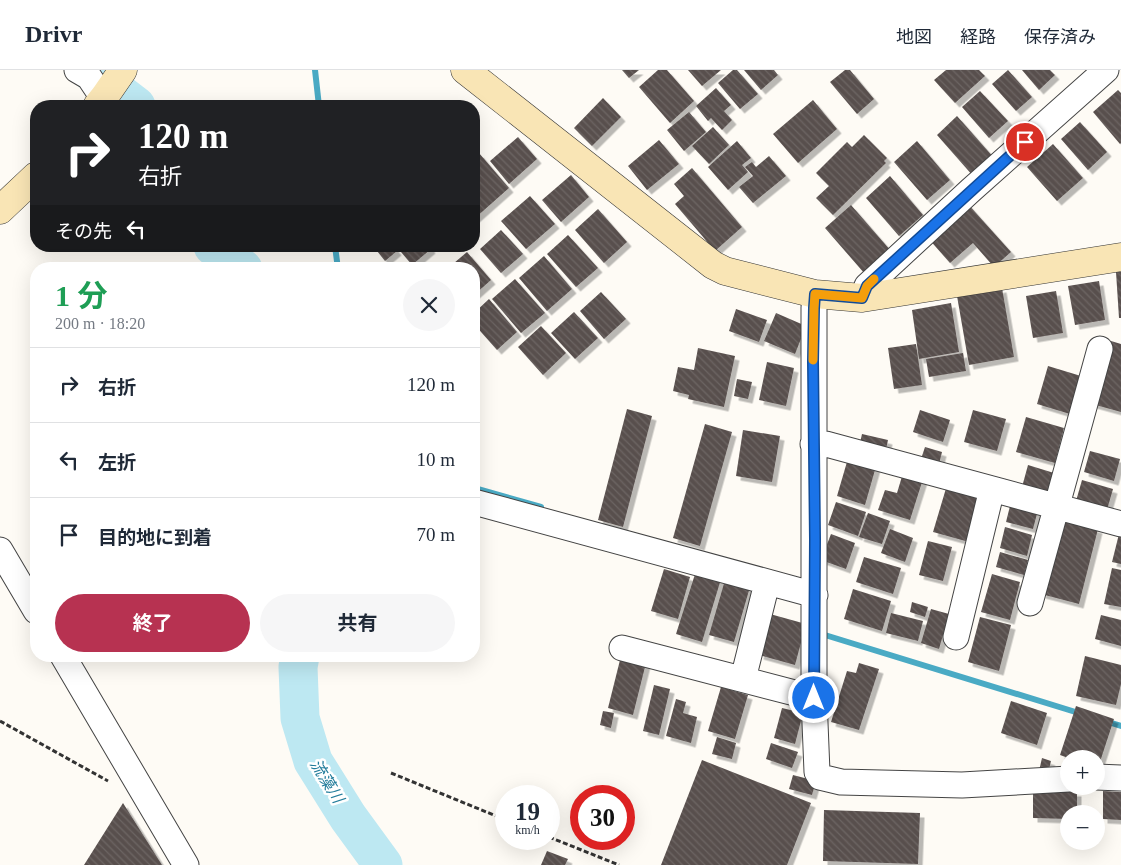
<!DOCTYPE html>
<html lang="ja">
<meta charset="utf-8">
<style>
body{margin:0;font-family:"Times New Roman","Noto Sans JP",serif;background:#f6f6f7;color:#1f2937;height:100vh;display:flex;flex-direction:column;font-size:19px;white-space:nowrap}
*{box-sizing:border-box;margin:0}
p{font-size:16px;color:#747a83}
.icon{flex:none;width:28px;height:28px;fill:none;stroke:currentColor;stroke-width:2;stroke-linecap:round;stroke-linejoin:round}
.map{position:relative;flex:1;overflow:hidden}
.sheet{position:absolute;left:30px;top:192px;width:450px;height:400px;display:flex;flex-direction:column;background:#fff;border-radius:20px;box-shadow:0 5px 20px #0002}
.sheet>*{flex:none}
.top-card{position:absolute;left:30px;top:30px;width:450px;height:152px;border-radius:20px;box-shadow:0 5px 20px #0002;background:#202124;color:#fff;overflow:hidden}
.buttons{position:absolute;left:1060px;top:680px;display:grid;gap:10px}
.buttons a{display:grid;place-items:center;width:45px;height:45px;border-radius:50%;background:#fff;box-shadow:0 5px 20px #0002;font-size:25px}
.speed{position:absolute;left:495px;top:715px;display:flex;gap:10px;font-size:25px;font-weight:700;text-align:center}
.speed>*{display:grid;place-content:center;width:65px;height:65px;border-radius:50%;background:#fff;box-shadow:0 5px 20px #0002;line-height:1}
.speed small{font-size:12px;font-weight:400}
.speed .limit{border:8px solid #d22;background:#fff;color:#111}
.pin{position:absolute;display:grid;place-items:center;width:42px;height:42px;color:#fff;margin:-21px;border:2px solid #fff;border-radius:50%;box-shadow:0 1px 5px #0007}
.me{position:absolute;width:55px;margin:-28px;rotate:0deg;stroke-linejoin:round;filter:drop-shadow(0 0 4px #0008)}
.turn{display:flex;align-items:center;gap:18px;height:105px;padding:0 25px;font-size:22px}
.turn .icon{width:65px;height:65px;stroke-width:2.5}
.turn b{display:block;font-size:35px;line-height:42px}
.then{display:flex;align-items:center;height:48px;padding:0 25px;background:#0003;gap:10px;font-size:19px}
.round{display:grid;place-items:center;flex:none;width:52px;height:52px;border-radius:26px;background:#f6f6f7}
.head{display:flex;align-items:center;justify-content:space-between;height:85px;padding:0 25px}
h1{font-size:30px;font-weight:700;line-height:38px;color:#1e9e55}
.primary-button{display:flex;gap:10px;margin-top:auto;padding:10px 25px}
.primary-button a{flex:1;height:58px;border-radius:30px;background:#b73251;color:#fff;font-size:20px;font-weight:700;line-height:58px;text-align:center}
.primary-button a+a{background:#f6f6f7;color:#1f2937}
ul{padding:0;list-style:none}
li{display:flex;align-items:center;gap:15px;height:75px;padding:0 25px;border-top:1px solid #e0e1e3}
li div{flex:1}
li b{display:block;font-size:19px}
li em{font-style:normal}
header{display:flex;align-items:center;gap:30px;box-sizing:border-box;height:70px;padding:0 25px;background:#fff;border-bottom:1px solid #e0e1e3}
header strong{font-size:24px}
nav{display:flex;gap:28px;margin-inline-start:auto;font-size:18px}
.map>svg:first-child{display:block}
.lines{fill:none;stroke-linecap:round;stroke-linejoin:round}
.stream{stroke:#4aaac4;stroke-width:6}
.river{stroke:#bde8f2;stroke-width:39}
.building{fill:url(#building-back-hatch);filter:url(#shadow)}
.street-casing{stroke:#444;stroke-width:27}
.secondary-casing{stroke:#333;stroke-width:29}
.path{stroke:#333;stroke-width:3;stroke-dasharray:5 2.5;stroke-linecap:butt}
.street{stroke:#fff;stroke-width:25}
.secondary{stroke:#f9e5b5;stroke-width:28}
.route-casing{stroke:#114b97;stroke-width:12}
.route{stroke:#1a73e8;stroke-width:9}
.slow{stroke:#f59e0b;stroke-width:9}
.labels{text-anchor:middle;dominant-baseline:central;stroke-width:5;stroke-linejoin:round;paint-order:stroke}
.water-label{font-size:16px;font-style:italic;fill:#227c9b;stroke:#fff}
</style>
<header>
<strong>Drivr</strong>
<nav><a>地図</a><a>経路</a><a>保存済み</a></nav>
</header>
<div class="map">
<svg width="1121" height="795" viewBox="0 0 1121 795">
<defs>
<pattern id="building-back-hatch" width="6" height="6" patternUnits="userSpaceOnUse" patternTransform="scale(1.25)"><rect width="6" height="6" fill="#59504e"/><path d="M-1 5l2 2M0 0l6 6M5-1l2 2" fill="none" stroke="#6c6563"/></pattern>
<filter id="shadow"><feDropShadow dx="4.5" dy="4.5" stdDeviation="0" flood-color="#0004"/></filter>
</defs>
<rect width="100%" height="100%" fill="#fefbf5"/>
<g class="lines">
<!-- stream -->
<path class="stream" d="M315,0L319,36
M335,176L338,199
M474,418L541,437
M825,565L1082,644
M1105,651L1121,656"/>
<!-- river -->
<path class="river" d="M89,0L136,36
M213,176L243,199
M300,586L298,597L300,648L313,691L348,747L383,795"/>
</g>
<!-- building -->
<path class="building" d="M622,0H639L629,8Z
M658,0H667L694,31L670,53L639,17Z
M688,0H721L702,16Z
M733,0H737L758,24L740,39L718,13Z
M744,0H774L778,5L761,20Z
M845,0H850L874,29L857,44L830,12Z
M946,0H979L985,6L955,33L934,10Z
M1008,0L1032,27L1016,41L992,14Z
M1022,0H1050L1055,5L1039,20Z
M716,18L731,35L724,41L732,50L722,60L711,48L708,51L696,36Z
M1118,20L1121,23V73L1120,74L1093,42Z
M980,21L1008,51L989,68L962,37Z
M603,28L621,47L592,76L574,58Z
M813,30L837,59L798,93L773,64Z
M689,42L706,62L684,81L667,60Z
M957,46L995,89L974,107L937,65Z
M1080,52L1107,82L1088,100L1061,69Z
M713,57L729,75L709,94L692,76Z
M864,65L887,88L884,91L886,93L833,145L816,128L829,116L816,103L847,72L852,77Z
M518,67L537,89L509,114L490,91Z
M659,70L679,94L647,120L628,96Z
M737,71L751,88L742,95L748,102L728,120L708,97Z
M917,71L950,110L927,130L894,92Z
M1053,74L1083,108L1057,131L1027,97Z
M479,83L509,118L474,149V88Z
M769,86L786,106L753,133L739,117L753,106L745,97L752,92L756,97Z
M692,98L742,157L715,181L675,134L684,126L674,114Z
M571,105L589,127L561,152L542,130Z
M890,106L923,145L899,166L866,128Z
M530,126L555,154L526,179L501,151Z
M967,133L1011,182L994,197L973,173L950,193L928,168Z
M851,135L891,181L865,204L825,158Z
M598,139L627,172L604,193L575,160Z
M501,160L523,184L501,203L480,179Z
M568,165L598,198L576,217L547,184Z
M382,176H393L397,181L385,191L377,181Z
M396,176H429L431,179L412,195Z
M467,182L491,210L474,225V199H447Z
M544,186L572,219L547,241L519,208Z
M1116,202H1121V248H1119Z
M515,209L545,243L521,263L492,229Z
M1099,211L1105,250L1075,255L1068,216Z
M1002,218L1014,287L969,295L957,226Z
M1056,221L1063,263L1033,268L1026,226Z
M601,222L626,249L604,269L580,241Z
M489,229L517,262L497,280L474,254V243Z
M951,233L959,282L919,289L912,240Z
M736,239L767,250L759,272L729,261Z
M574,242L598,268L575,289L551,263Z
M776,243L806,256L795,284L764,271Z
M541,256L566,283L543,305L518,277Z
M1111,271L1121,274V342L1092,334Z
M916,274L922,315L894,319L888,278Z
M698,278L735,286L724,337L688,329L689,325L673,321L678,297L694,300Z
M963,283L966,301L929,307L926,289Z
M767,292L794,298L786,336L759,330Z
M1048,296L1081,306L1070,344L1037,334Z
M737,309L752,312L748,329L734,326Z
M627,339L652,346L623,457L598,450Z
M920,340L950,350L943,372L913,362Z
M973,340L1006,349L997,381L964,372Z
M1026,347L1064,358L1055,393L1016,382Z
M705,354L732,362L700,476L673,468Z
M743,360L780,366L772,412L736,406Z
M862,364L888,370L885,384L859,377Z
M925,377L942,382L939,394L921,389Z
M1090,381L1120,389L1114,411L1084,402Z
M849,385L877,393L865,435L837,426Z
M1028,395L1054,403L1047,424L1022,417Z
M903,403L923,409L910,450L878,440L885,420L897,423Z
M1082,410L1113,419L1107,440L1076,431Z
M947,415L983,426L969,472L933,462Z
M836,432L866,442L858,466L828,455Z
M1011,432L1038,440L1033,459L1006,452Z
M868,443L890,451L882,474L859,467Z
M1061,449L1098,459L1079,534L1041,524Z
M1005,457L1032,465L1027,486L1000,478Z
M890,459L913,468L905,492L881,483Z
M831,464L855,473L846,499L821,490Z
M1119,464H1121V494L1112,492Z
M928,471L952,477L943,511L919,505Z
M1000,482L1028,490L1024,505L996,497Z
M864,487L901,498L893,524L856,512Z
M1112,498L1121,500V537L1104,534Z
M664,499L690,507L678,549L651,541Z
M696,501L721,509L702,572L676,564Z
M992,504L1020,512L1010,550L981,542Z
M725,510L750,517L734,572L709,565Z
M853,519L891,531L882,561L844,549Z
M912,532L928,537L925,547L910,542Z
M931,539L949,544L939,579L921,573Z
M891,543L923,551L918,571L886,563Z
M770,544L806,554L795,595L759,585Z
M1101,545L1121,550V576L1095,569Z
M980,547L1011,555L999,601L968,592Z
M621,586L646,593L633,645L608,638Z
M1085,586L1121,595V614L1116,635L1076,626Z
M859,593L879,599L859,660L831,652L847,601L856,603Z
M654,615L670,619L659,665L643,661Z
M721,617L748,625L735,669L708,661Z
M676,629L686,632L683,643L697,647L691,673L666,666Z
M1011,631L1047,643L1037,675L1001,663Z
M1076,636L1114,649L1098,698L1096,697V689H1071L1060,685Z
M782,638L803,643L795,674L774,668Z
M603,641L614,643L611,658L600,655Z
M717,667L736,673L732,689L712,684Z
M771,673L798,682L792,698L766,689Z
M1042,688L1051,691L1048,703L1039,701Z
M702,690L811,733L787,795H661Z
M793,705L816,711L812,725L789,719Z
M1033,721L1077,722V744H1069V749L1033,748Z
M1103,721L1121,722V750L1103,749Z
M123,733L162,795H84Z
M824,740L920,743L918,794L823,791Z
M547,781L568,789L565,795H541Z"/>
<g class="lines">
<defs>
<path id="street" d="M77,0L89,7L103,28
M815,224L814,238V628L817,702L820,707L841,712L962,715L1069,709
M862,228L867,216L971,120L1106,0
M813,374H826L1121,454
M474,432L815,525
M0,480L36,541
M1030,533L1100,279
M956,567L992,419
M622,578L814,628
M63,586L186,795
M743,609L767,513
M1096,707L1121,708"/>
<path id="secondary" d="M465,0L713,195L725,201L815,224L862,228L1121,187
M97,36L105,26L123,0
M0,140L36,106"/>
</defs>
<!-- street casing -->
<use href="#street" class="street-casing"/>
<!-- secondary casing -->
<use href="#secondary" class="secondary-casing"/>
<!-- path -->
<path class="path" d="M0,651L108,711
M391,703L506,750
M549,767L619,795"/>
<!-- street -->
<use href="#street" class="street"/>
<!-- secondary -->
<use href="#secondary" class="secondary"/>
</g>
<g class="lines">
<defs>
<path id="route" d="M814,628L815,469L813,291L814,238L815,224L862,228L867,216L1025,72"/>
</defs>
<!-- route casing -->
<use href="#route" class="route-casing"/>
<!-- route -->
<use href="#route" class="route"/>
<!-- slow -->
<path class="slow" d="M813,290L814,238L815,224L862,228L867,216L874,209"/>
</g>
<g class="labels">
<!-- water labels -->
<g class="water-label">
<text transform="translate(327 711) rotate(58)">流藻川</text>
</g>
</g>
</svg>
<div class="buttons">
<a>+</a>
<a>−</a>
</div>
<div class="speed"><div>19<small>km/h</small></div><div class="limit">30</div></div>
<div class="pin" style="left:1025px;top:72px;background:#d93025"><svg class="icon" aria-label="arrive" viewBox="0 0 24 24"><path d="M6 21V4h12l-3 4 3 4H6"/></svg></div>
<svg class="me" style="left:814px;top:628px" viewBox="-20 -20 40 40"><circle r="17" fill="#1a73e8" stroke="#fff" stroke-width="3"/><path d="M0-11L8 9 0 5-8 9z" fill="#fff"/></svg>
<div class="top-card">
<div class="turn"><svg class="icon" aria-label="right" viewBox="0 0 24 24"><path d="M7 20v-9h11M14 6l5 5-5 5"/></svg><div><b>120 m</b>右折</div></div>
<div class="then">その先<svg class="icon" aria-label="left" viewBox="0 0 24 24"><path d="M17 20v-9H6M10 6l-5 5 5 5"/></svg></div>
</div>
<section class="sheet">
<div class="head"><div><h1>1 分</h1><p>200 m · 18:20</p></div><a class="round"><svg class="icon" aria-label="close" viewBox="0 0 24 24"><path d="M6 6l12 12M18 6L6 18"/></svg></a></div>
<ul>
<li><svg class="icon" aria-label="right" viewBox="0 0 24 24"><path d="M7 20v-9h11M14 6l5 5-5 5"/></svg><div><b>右折</b></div><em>120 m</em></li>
<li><svg class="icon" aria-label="left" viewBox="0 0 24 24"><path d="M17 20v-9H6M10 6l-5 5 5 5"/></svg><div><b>左折</b></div><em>10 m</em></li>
<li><svg class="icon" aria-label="arrive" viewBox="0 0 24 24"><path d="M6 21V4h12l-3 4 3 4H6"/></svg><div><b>目的地に到着</b></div><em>70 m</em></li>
</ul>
<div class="primary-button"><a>終了</a><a>共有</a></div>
</section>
</div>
